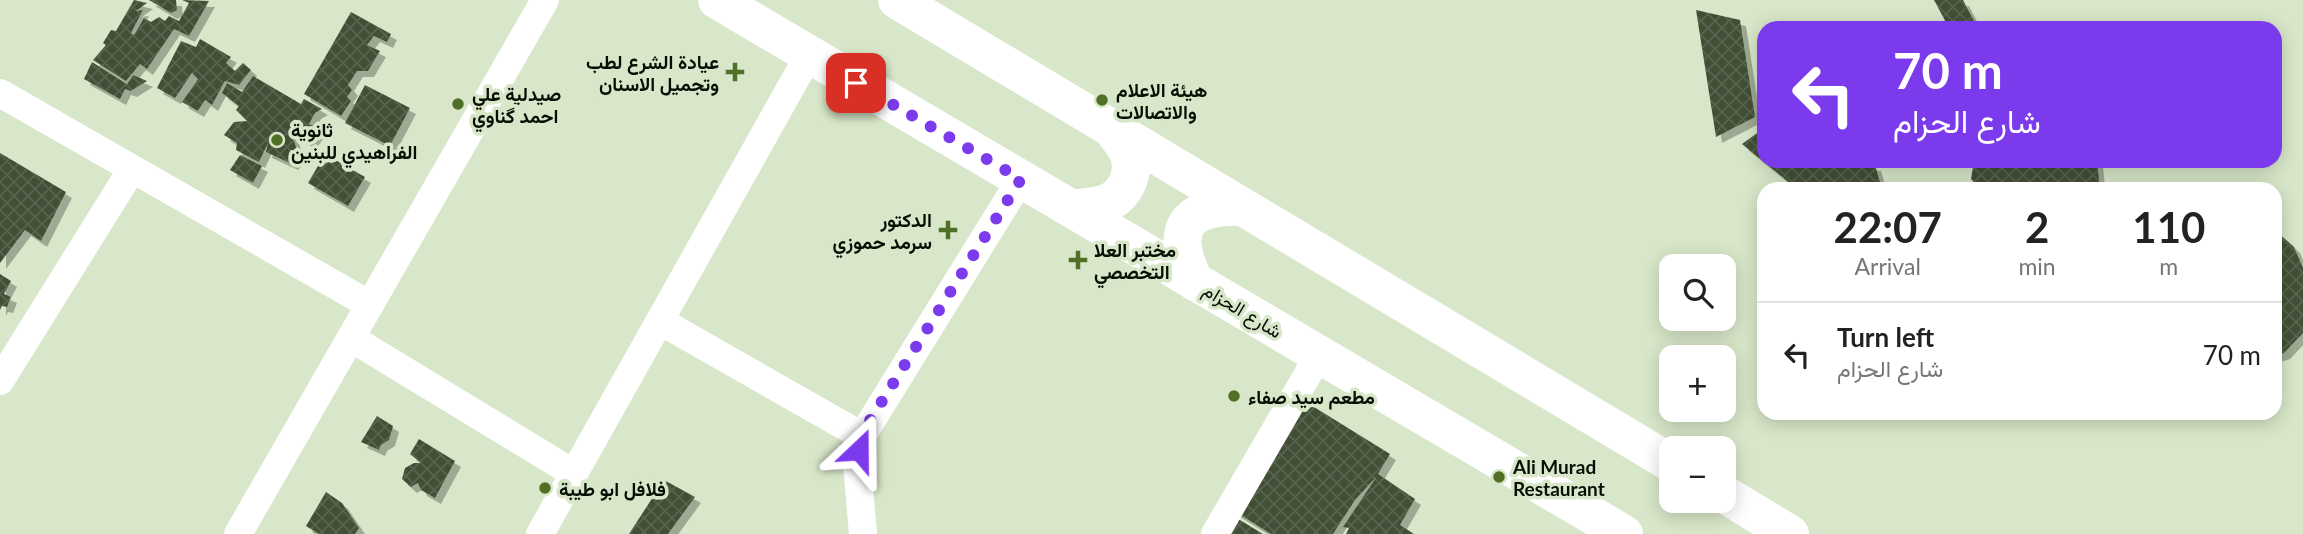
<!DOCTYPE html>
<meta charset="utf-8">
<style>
body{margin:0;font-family:Lato,Vazirmatn,sans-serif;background:#f6f6f6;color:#222;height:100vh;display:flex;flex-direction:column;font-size:26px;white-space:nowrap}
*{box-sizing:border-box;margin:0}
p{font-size:23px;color:#767676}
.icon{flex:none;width:38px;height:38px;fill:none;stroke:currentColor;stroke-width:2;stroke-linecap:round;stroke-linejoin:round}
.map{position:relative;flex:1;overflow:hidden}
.side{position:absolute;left:1757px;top:182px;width:525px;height:238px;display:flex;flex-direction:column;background:#fff;border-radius:21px;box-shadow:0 4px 18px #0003}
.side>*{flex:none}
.hud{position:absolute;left:1757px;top:21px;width:525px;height:147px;border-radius:21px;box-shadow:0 4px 18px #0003;background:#7c3aed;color:#fff;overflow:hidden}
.tools{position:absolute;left:1659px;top:254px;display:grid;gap:14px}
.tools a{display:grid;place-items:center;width:77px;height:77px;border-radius:14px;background:#fff;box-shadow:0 4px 18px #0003;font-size:35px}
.pin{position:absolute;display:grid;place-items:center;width:60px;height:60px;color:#fff;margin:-30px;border-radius:14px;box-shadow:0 4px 10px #0006}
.me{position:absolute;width:77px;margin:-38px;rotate:23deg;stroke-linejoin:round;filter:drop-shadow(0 0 5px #0008)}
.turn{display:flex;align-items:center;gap:24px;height:147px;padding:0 21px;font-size:32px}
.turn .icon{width:91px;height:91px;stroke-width:2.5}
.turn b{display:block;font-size:49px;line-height:60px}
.eta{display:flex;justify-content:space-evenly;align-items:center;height:119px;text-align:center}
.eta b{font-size:42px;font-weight:700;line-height:49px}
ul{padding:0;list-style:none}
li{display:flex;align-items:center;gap:21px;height:105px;padding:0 21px;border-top:2px solid #e0e0e0}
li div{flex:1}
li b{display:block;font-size:26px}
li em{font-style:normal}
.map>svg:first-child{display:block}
.building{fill:url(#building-cross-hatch);filter:url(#shadow)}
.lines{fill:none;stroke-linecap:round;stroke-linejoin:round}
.street{stroke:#fff;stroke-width:28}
.primary{stroke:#fff;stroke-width:38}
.route{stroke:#7c3aed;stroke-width:12;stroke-dasharray:0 21.6}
.poi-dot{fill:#507026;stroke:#d8e7c9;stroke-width:2.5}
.labels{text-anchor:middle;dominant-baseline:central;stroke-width:7;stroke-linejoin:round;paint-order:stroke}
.poi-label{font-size:19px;font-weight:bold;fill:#090e05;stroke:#d8e7c9;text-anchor:start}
.street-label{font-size:19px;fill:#090e05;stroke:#d8e7c9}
</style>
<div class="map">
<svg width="2303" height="534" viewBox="0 0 2303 534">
<defs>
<pattern id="building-cross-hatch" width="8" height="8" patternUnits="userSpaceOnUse" patternTransform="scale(1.75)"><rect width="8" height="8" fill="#424f36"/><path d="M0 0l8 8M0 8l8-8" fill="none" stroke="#59644f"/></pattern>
<filter id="shadow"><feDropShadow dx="6" dy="6" stdDeviation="0" flood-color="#0004"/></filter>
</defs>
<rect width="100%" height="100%" fill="#d8e7c9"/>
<!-- building -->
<path class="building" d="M134,0L147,3L136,11L143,10L131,33L134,35L144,18L151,22L159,17L165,21L169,16L179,21L189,3L182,0L209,1L189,36L174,29L147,69L140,64L126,81L93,60L106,45L103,43L111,30L116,31Z
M149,0H176L177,10L171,13Z
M1934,0H1963L1975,23L1949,28Z
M1696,10L1740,20L1755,117L1716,137Z
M351,12L391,34L387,42L374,36L367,45L380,51L368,71H357L348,85L352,90L347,97L351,101L341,116L304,94Z
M200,39L231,57L226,63L235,71L243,63L251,70L239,85L225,81L212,105L205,100L198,111L182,102L198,79L192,73L175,98L157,88L181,41L196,47Z
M92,62L127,84L133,75L147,81L131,91L125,89L120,99L84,79Z
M253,76L301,104L304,99L322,109L315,113L309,124L320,129L310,143L298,136L301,130H295L292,134L299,157L292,164L266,152L268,143L259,162L236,150L237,143L224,135L234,122L247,121L236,110L239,106L222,93L227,83L242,92Z
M365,85L410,108L390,146L345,123Z
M1764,128V161H1824L1875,165L1882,189L1796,188L1742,144Z
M0,153L66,192L41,241L25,230L0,263Z
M325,154L365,177L348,206L308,183Z
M240,155L262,166L253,183L230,170Z
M1974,161H2097L2100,189H1980L1971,179Z
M2275,230L2294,247L2303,268V333L2284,353L2275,356Z
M0,274L11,281L4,294L11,297L7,307L2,306L0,310Z
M1306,402L1390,454L1378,474L1415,499L1400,525L1414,534H1346L1349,528L1343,527L1377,476L1355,500L1333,534H1271L1234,511Z
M377,416L393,426L389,440L381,445L379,450L361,442Z
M419,439L455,461L435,498L421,490L418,483L411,487L402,479L405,468L414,463H421L410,454Z
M664,480L695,497L668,534H629Z
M326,492L342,503L359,528L355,534H319L306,526Z
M1235,517L1263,534H1225Z"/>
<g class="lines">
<!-- street -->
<path class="street" d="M0,93L370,305
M660,321L862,436
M351,338L573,473
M0,381L132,169
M238,534L545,0
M540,534L809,55
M863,534L857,464L862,436L1021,179
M1215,534L1319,355"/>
<!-- primary -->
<path class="primary" d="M717,0L1624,534
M897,0L1671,463
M1072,209C1083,207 1095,207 1106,203C1126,196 1136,172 1128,152C1124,144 1117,136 1112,129
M1195,282C1168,230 1185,204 1243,207
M1724,494L1790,534"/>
</g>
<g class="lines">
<!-- route -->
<path class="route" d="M856,83L1021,179L869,422L859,450"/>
</g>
<!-- markers -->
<g class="poi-dot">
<path d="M731.5 61.5h7v7h7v7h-7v7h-7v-7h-7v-7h7z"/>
<circle cx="1102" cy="100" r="7"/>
<circle cx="458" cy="104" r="7"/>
<circle cx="277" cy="140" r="7"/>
<path d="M944.5 219.5h7v7h7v7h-7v7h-7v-7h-7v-7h7z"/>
<path d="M1074.5 249.5h7v7h7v7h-7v7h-7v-7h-7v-7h7z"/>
<circle cx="1234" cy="396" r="7"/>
<circle cx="1499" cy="477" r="7"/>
<circle cx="545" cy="488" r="7"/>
</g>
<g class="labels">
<!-- poi labels -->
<g class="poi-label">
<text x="719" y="61" text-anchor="end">عيادة الشرع لطب<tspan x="719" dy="22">وتجميل الاسنان</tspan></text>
<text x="1116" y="89">هيئة الاعلام<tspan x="1116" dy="22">والاتصالات</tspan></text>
<text x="472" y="93">صيدلية علي<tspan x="472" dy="22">احمد گناوي</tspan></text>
<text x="291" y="129">ثانوية<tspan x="291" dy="22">الفراهيدي للبنين</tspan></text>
<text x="932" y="219" text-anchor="end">الدكتور<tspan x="932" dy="22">سرمد حموزي</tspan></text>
<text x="1094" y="249">مختبر العلا<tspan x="1094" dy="22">التخصصي</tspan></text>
<text x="1248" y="396">مطعم سيد صفاء</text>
<text x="1513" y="466">Ali Murad<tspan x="1513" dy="22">Restaurant</tspan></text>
<text x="559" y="488">فلافل ابو طيبة</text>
</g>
<!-- street labels -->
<g class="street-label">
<text transform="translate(1243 310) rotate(31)">شارع الحزام</text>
</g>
</g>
</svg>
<div class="tools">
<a><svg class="icon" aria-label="search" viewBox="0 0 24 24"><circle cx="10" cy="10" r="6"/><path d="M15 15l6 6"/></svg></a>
<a>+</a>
<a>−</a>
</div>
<div class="pin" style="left:856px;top:83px;background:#d93025"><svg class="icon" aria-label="arrive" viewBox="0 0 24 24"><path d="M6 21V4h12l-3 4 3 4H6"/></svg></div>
<svg class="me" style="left:859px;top:450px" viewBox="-20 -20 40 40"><path d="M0-17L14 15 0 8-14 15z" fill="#7c3aed" stroke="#fff" stroke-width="4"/></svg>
<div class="hud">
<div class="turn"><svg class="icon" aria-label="left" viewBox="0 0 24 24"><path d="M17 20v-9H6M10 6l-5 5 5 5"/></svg><div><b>70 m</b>شارع الحزام</div></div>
</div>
<section class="side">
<div class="eta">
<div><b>22:07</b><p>Arrival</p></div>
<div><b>2</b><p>min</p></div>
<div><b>110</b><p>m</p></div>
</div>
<ul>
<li><svg class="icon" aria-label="left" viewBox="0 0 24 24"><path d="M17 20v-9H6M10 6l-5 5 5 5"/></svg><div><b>Turn left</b><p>شارع الحزام</p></div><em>70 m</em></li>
</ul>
</section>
</div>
